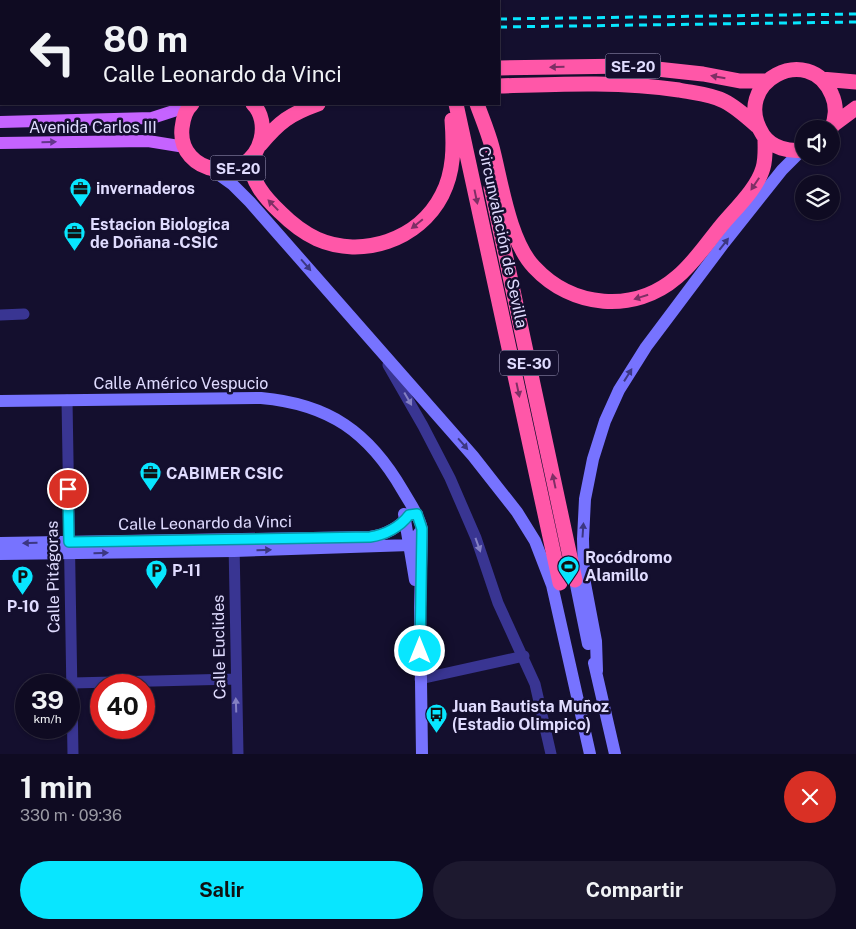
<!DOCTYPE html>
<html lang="es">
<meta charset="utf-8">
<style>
body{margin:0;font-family:"Public Sans",sans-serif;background:#1d192f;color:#f1f3f6;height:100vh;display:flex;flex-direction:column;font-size:19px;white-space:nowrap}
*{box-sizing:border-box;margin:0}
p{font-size:16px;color:#9b9ba5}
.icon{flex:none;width:28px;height:28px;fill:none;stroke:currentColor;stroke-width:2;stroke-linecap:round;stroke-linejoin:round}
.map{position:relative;height:754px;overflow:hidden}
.panel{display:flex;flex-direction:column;background:#0f0b22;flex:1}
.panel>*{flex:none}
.banner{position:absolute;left:0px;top:0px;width:500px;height:105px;box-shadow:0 1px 4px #0004,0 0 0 1px #2f2b40;background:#0f0b22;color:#f1f3f6;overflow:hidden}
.fabs{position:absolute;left:795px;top:120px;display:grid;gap:10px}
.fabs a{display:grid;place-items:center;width:45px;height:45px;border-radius:50%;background:#0f0b22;box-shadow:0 1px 4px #0004,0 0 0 1px #2f2b40;font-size:25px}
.speed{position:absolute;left:15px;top:674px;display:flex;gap:10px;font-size:25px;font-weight:700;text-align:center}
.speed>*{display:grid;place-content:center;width:65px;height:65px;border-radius:50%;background:#0f0b22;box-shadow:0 1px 4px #0004,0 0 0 1px #2f2b40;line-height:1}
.speed small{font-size:12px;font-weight:400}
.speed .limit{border:8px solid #d22;background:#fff;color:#111}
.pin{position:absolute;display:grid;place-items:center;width:42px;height:42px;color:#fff;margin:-21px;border:2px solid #fff;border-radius:50%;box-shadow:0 1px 5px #0007}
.me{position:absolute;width:55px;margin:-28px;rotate:0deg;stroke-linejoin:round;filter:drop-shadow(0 0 4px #0008)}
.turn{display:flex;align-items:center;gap:18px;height:105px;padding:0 20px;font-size:22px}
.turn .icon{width:65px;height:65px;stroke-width:2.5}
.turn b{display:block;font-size:35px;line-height:42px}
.round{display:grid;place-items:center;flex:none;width:52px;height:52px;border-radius:26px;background:#1d192f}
.overview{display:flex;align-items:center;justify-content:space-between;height:85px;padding:0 20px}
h1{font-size:30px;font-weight:700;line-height:38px}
.action{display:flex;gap:10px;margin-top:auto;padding:10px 20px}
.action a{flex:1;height:58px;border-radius:30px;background:#08e6ff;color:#111;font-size:20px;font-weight:700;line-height:58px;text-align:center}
.action a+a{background:#1d192f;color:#f1f3f6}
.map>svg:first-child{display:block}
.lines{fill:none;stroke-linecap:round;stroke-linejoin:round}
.street{stroke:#393592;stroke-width:11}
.secondary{stroke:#7773ff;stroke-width:12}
.primary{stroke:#c563ff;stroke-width:12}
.highway{stroke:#ff57a8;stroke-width:15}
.rail{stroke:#08e6ff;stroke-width:3;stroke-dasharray:8 6;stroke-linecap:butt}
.oneway{fill:#7e2f65}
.oneway2{fill:#64358c}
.oneway3{fill:#3c3782}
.oneway4{fill:#8480c3}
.route-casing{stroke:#0596a6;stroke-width:12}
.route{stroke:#08e6ff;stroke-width:9}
.labels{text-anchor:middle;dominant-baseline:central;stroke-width:5;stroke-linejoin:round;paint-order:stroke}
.shield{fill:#140f2e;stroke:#a39ec0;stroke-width:1}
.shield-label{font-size:15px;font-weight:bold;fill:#e0dcff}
.street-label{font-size:16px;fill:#e0dcff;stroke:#140f2e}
.poi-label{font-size:16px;font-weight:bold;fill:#e0dcff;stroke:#140f2e;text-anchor:start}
</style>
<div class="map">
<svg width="856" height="754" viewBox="0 0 856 754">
<rect width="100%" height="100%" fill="#140f2e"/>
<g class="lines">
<!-- street -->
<path class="street" d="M0,315L24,314
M388,365L423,426L450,478L476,538L498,603L535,684L551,754
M67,400L73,754
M234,543L238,754
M420,679L524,656
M72,683L235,679"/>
<!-- secondary -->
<path class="secondary" d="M211,169L232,184L250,202L473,456L517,512L535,541L552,585L590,754
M0,401L261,398C329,404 369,432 403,491C410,503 419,515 422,529L420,608L422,754
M404,514L415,580
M0,543L370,537C385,535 400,527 409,515L417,514
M0,554L234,551L410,545L422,529
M575,580L588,644
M594,663L615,754
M597,671L596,641L584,578L583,539L585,499L593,459L605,421L619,390L646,347L724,243L782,170L801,151"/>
<!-- primary -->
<path class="primary" d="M0,122L152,118L189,106
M0,143L148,141L185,147"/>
<!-- highway -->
<path class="highway" d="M433,0V1
M454,0V1
M499,68L629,66L703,74L740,81H767
M821,79L856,82
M499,86C559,84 619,81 679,90C693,93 710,94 724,101C736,107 747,117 757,126
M192,104C185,110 183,119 182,128C177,175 249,187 261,139C264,127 262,113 253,104
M456,104L560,583
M477,104C482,118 488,132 492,147C501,181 509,241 534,267C572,308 634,314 677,277C694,263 707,243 721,226C735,209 757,189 763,168C766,158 765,148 765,138
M833,125L856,108
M260,145C279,122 290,114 318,104
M804,150C789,152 772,148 763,135C729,82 810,41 832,95C837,106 836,119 831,129
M249,160C252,182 264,197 280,212C291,223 302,232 317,239C362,259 419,240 442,195C454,172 454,146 452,120
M491,188L575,580"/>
<!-- rail -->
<path class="rail" d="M499,19L856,14
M499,27L856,22
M0,28H1
M0,36H1"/>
</g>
<!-- one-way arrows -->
<defs><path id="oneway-solid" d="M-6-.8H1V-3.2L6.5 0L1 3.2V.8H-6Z" transform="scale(1.25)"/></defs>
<g class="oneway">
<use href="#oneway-solid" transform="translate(557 67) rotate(179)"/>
<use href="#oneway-solid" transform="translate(718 77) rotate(-170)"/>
<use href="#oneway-solid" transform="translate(755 184) rotate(124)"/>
<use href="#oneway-solid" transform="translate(476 197) rotate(78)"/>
<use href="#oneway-solid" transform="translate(273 205) rotate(-134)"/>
<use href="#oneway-solid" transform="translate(417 224) rotate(141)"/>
<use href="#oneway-solid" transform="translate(641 297) rotate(163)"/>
<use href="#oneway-solid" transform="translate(518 390) rotate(78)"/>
<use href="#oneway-solid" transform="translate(554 481) rotate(-102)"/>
</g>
<use class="oneway2" href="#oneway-solid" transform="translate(49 142) rotate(-1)"/>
<g class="oneway3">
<use href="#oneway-solid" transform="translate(724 244) rotate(-52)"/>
<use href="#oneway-solid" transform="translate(306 265) rotate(49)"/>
<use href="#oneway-solid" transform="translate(628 375) rotate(-58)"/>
<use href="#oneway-solid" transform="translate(463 444) rotate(49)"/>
<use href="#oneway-solid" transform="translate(583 530) rotate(-86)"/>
<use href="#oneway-solid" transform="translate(30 543) rotate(179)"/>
<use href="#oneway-solid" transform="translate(264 550) rotate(-2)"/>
<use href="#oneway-solid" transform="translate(101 553) rotate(-1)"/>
</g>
<g class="oneway4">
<use href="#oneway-solid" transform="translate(408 399) rotate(60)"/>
<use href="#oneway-solid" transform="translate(478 545) rotate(70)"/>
<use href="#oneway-solid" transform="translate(236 705) rotate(-92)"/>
</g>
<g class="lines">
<defs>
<path id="route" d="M68,489L69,542L370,537C385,535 400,527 409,515L417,514L422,529L420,651"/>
</defs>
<!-- route casing -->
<use href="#route" class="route-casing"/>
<!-- route -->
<use href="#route" class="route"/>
</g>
<!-- icons -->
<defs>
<symbol id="office-pin" viewBox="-11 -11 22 30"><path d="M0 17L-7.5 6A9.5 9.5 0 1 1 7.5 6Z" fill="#08e6ff" stroke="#140f2e"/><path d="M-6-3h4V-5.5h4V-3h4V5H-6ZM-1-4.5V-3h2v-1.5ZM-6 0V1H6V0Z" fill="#111"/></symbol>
<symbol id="stadium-pin" viewBox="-11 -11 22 30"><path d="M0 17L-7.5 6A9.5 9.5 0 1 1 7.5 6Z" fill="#08e6ff" stroke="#140f2e"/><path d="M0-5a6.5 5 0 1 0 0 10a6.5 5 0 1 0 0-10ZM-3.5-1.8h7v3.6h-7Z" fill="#111"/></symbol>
<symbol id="parking-pin" viewBox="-11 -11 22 30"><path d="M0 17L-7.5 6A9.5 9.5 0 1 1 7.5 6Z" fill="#08e6ff" stroke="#140f2e"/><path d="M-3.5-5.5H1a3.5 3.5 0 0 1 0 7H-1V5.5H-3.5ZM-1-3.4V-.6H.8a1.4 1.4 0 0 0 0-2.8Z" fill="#111"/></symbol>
<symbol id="bus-pin" viewBox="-11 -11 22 30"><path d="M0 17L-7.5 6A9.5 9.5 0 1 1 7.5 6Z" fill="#08e6ff" stroke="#140f2e"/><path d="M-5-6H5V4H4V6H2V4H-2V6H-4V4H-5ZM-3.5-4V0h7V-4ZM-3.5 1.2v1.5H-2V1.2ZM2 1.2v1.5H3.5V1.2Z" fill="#111"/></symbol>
</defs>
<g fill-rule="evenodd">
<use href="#office-pin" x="68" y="176" width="25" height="34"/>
<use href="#office-pin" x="62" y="220" width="25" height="34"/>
<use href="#office-pin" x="138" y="460" width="25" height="34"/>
<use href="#stadium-pin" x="556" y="554" width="25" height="34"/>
<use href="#parking-pin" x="144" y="558" width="25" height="34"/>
<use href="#parking-pin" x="10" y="564" width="25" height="34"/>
<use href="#bus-pin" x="424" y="702" width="25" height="34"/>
</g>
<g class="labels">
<!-- shield labels -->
<g class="shield">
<rect x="605.5" y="53.5" width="55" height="25" rx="4"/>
<rect x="210.5" y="155.5" width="55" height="25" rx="4"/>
<rect x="500" y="350.5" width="58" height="25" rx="4"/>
</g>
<g class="shield-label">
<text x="633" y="66">SE-20</text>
<text x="238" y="168">SE-20</text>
<text x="529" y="363">SE-30</text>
</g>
<!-- street labels -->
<g class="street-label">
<text x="93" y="127">Avenida Carlos III</text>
<text transform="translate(503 237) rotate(78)">Circunvalación de Sevilla</text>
<text x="181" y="383">Calle Américo Vespucio</text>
<text transform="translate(205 523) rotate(-1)">Calle Leonardo da Vinci</text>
<text transform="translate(53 577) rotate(-91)">Calle Pitágoras</text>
<text transform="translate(219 647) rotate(-91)">Calle Euclides</text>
</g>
<!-- poi labels -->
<g class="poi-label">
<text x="96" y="188">invernaderos</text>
<text x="90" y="224">Estacion Biologica<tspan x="90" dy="18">de Doñana -CSIC</tspan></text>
<text x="166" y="473">CABIMER CSIC</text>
<text x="585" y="557">Rocódromo<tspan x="585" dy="18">Alamillo</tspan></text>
<text x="172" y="570">P-11</text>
<text x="23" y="606" text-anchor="middle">P-10</text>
<text x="452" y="706">Juan Bautista Muñoz<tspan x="452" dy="18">(Estadio Olimpico)</tspan></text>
</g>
</g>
</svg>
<div class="fabs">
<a><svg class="icon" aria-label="sound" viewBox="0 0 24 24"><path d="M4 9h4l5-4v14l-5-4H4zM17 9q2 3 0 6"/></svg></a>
<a><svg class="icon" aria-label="layers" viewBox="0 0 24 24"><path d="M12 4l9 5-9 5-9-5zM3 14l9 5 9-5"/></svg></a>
</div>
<div class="speed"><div>39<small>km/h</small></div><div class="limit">40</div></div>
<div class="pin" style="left:68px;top:489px;background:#d93025"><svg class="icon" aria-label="arrive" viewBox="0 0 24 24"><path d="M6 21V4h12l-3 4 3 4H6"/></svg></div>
<svg class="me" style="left:420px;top:651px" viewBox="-20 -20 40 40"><circle r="17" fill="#08e6ff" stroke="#fff" stroke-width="3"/><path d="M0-11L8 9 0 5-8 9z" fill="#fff"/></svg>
<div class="banner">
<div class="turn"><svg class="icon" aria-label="left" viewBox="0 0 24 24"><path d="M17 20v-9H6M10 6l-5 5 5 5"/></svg><div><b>80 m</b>Calle Leonardo da Vinci</div></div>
</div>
</div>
<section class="panel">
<div class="overview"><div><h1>1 min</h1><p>330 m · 09:36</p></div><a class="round" style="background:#d93025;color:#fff"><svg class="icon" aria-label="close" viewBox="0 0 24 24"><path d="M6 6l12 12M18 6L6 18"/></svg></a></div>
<div class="action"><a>Salir</a><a>Compartir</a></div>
</section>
